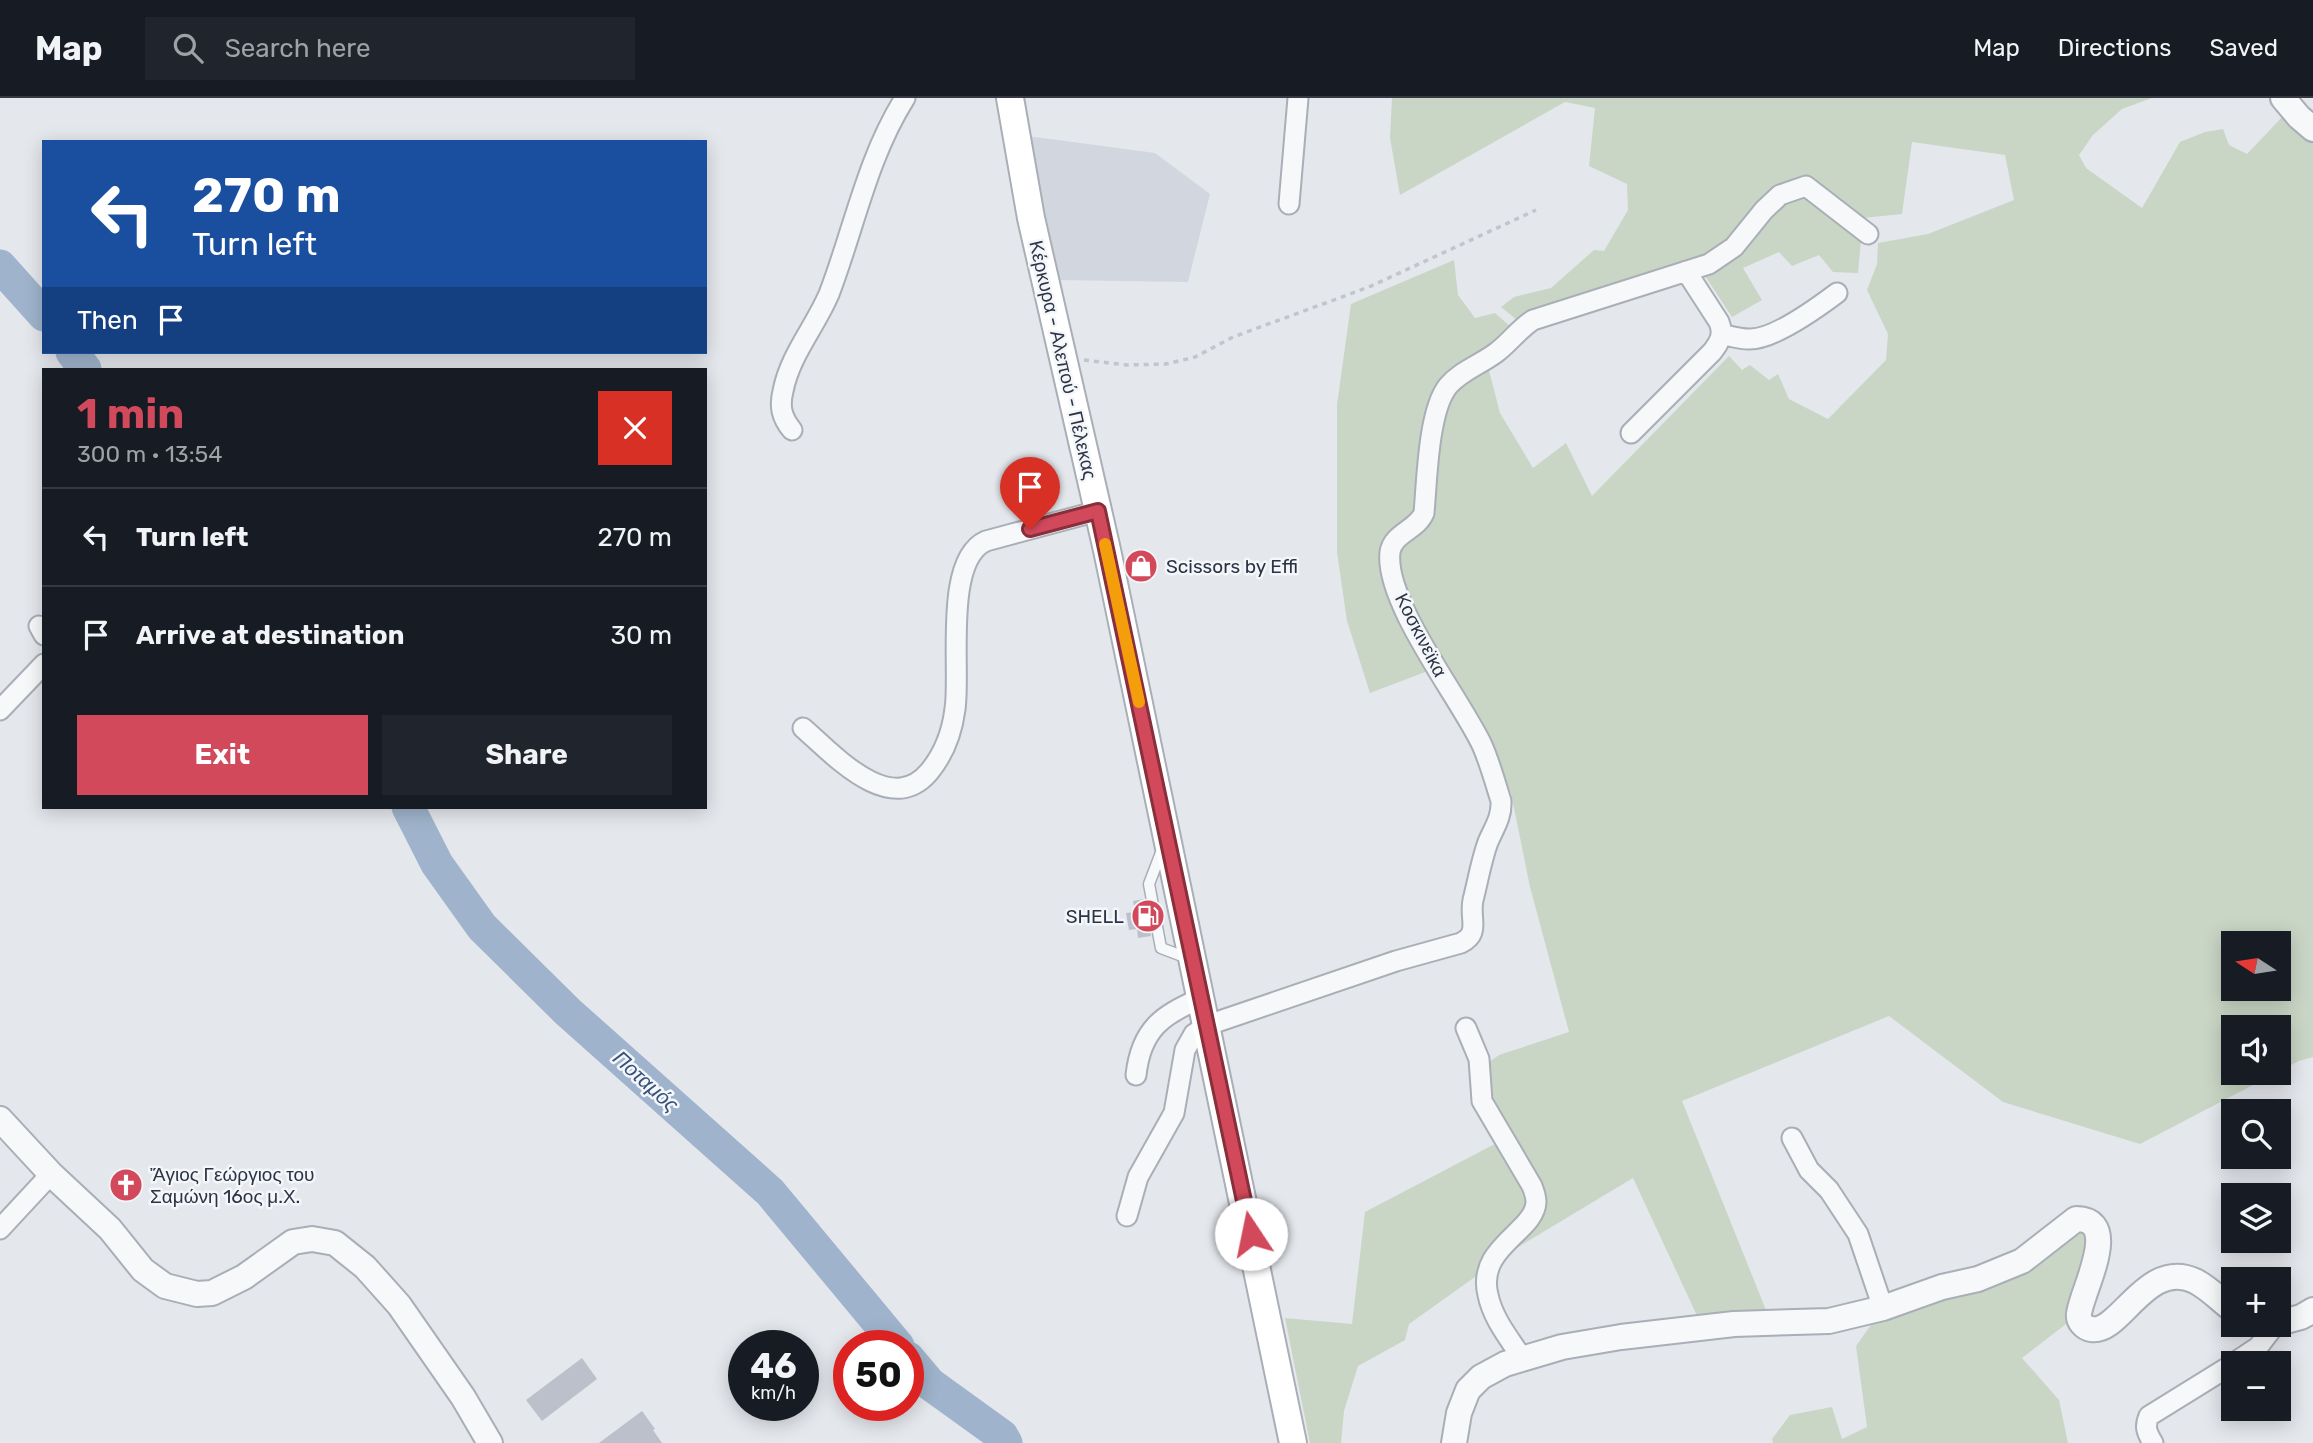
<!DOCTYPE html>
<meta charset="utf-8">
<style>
body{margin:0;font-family:Rubik,sans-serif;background:#20242c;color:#f1f3f6;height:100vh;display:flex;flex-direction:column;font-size:26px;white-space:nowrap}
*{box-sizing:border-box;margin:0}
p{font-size:23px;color:#9ea1a6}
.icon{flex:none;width:38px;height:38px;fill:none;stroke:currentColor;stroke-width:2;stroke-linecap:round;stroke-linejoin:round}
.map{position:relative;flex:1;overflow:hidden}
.details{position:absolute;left:42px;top:270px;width:665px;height:441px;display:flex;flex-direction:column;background:#171b24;border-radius:0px;box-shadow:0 4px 18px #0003}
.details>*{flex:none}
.top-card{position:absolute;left:42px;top:42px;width:665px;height:214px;border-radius:0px;box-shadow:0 4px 18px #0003;background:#1a4fa0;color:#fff;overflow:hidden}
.needle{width:46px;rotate:282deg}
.buttons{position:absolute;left:2221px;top:833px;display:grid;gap:14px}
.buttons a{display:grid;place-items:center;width:70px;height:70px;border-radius:0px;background:#171b24;box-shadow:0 4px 18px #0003;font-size:35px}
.speed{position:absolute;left:728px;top:1232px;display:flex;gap:14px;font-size:35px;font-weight:700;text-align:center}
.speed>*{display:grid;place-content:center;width:91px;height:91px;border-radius:50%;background:#171b24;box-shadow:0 4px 18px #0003;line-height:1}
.speed small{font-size:18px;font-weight:400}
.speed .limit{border:10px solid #d22;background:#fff;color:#111}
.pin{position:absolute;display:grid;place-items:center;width:60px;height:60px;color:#fff;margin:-72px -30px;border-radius:50% 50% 50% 0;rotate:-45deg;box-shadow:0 0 7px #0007}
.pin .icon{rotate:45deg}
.me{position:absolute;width:77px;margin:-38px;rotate:349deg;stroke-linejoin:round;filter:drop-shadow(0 0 5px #0008)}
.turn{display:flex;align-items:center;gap:24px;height:147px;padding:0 35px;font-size:32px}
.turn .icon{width:91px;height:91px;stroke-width:2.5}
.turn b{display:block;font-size:49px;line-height:60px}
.then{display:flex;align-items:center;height:66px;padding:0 35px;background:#0003;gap:14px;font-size:26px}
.round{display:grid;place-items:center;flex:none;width:74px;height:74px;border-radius:0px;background:#20242c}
.summary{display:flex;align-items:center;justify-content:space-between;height:119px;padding:0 35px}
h1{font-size:42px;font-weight:700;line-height:52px;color:#d1495b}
.primary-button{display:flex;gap:14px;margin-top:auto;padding:14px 35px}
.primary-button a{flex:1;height:80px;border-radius:0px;background:#d1495b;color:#fff;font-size:28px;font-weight:700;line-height:80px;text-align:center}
.primary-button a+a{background:#20242c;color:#f1f3f6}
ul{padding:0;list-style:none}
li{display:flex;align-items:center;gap:21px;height:98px;padding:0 35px;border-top:2px solid #363941}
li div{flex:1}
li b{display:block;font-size:26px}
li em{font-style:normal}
header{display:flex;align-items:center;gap:42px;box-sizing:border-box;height:98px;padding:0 35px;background:#171b24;border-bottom:2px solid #363941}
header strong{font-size:33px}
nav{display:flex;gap:38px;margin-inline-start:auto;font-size:24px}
.search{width:490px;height:63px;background:#20242c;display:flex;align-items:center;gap:18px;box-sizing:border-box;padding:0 24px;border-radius:0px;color:#9ea1a6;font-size:26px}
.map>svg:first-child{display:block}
.built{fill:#d2d6de}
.green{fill:#c9d6c5;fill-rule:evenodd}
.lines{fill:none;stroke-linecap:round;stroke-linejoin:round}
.river{stroke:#9fb4cc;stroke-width:33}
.building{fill:#bbc0ca}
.service-casing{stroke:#a9aeb7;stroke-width:13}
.minor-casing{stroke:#a9aeb7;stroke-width:23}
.tertiary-casing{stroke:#a9aeb7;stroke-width:28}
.secondary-casing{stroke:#a9aeb7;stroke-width:30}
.path{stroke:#c2c5cb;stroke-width:3.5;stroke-dasharray:5 5;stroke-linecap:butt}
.service{stroke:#f7f8fa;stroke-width:10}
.minor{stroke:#f7f8fa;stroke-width:19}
.tertiary{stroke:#f7f8fa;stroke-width:24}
.secondary{stroke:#fff;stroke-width:26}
.route-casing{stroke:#882f3b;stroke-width:18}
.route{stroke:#d1495b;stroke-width:12}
.slow{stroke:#f59e0b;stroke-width:12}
.labels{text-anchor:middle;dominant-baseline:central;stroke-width:5;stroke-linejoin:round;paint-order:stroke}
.street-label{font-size:19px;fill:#2b3445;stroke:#f4f6f9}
.poi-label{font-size:19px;fill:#2b3445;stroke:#f4f6f9;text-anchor:start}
.water-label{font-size:21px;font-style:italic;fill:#34527a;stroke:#f4f6f9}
</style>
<header>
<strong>Map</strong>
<div class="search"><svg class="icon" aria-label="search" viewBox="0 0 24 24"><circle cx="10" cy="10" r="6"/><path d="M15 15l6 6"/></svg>Search here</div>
<nav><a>Map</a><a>Directions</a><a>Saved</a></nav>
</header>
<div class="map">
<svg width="2313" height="1345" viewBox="0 0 2313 1345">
<rect width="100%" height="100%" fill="#e4e7ec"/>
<!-- built -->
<path class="built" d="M1027,38L1155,55L1210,96L1188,184L1058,182Z"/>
<!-- green -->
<path class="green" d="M1392,0H2152L2122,11L2093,37L2079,57L2086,70L2142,110L2180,44L2205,34L2223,31L2229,47L2247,56L2285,16L2313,42V959L2299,963L2279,973L2278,929H2233V975H2276L2140,1046L2003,1004L1889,918L1682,1003L1768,1217L1699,1222L1633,1080L1510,1154L1409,1226L1405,1242L1358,1268L1344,1313L1341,1345H1310L1285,1220L1352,1226L1365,1114L1510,1038L1486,999V966L1499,957L1569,934L1530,789L1511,695L1446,566L1370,595L1347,523L1337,454V307L1351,206L1454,162L1458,197L1475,220L1495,215L1511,229L1484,253L1500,315L1533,370L1566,345L1592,398L1729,258L1742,272L1750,267L1769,282L1778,276L1789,301L1828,321L1886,262L1888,236L1867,192L1877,166L1878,145L1928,136L2014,102L2005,57L1912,44L1902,116L1863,120L1858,175L1833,174L1819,157L1792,168L1779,154L1743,170L1762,202L1732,219L1696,164L1517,222L1501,209L1514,199L1551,190L1594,152L1604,153L1628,112L1627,86L1589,68L1595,10L1565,4L1400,97L1390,40ZM2233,845H2278V891H2233Z
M2092,1125L2079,1216L2022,1260L2059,1302L2068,1345H1773L1772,1341L1790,1317L1832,1309L1842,1341L1867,1329L1856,1248L1883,1210Z"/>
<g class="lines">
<!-- river -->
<path class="river" d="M0,168L44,217
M72,254L85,271
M408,709L437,766L482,829L568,914L770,1094L898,1248
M908,1260L930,1286L1002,1338L1006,1345"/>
</g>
<!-- building -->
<path class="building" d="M1144,801L1151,838L1138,840L1137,831L1129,832L1126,815L1135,814L1133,803Z
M582,1260L597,1281L542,1323L526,1302Z
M642,1313L655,1331L653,1332L662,1345H599Z"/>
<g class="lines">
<defs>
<path id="service" d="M1162,752L1149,786L1161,850L1190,861"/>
<path id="minor" d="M1289,106L1298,0
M1721,236C1730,238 1740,241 1749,241C1773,242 1817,210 1837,195
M792,332C782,320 779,309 783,293C790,257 815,229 829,196C854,131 867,60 905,0
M1631,335L1712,254C1720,244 1724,236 1719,224L1686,173
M39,528L44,537
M0,612L44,566
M803,630C833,656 890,720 929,674C944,656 952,635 955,611C961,572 943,462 986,443L1098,413
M1466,930L1479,961L1482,1003L1532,1088C1534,1093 1536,1098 1536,1104C1535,1134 1476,1149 1488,1197C1493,1221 1509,1240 1522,1260
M1136,977C1141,932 1162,916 1202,900
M1792,1040L1809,1072L1829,1092L1858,1136L1883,1210
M1127,1118L1138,1079L1174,1015L1185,952L1194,936L1208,927L1396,863L1461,845C1481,835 1469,821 1473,802C1478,783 1481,763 1488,744C1494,730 1502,719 1501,703C1495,684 1490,665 1482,647C1460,600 1384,504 1390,454C1393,435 1417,432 1424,415C1427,383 1428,313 1448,288C1462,272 1480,267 1497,254C1510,244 1519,231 1533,222L1709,166L1734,149L1764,112L1780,97L1806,88L1868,136
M0,1131L51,1076
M2234,1265L2258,1249L2275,1227
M2153,1345C2147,1335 2144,1329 2149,1318L2233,1266"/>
<path id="tertiary" d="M2283,0L2299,19L2313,31
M0,1021L51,1076L110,1131L143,1172L165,1188L197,1196L212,1195L244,1179L293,1144L312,1141L335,1145L365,1169L399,1207L463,1299L490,1345
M2278,1225L2301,1219L2313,1212
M1454,1345L1459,1315L1468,1292L1481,1279L1505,1266L1562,1249L1621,1239L1734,1226L1829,1223L1883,1210L1942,1189L1978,1181L2022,1163L2076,1121C2123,1121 2081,1194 2079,1216C2078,1223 2084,1230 2091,1231C2120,1237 2146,1160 2195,1183C2209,1190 2221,1203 2233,1212"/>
<path id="secondary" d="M1010,0L1031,120L1107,452L1293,1345"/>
</defs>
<!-- service casing -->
<use href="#service" class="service-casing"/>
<!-- minor casing -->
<use href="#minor" class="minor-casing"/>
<!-- tertiary casing -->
<use href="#tertiary" class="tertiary-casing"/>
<!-- secondary casing -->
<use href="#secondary" class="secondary-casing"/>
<!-- path -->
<path class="path" d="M1084,262L1127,267L1166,266L1195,259L1233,239L1369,189L1536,112"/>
<!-- service -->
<use href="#service" class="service"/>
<!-- minor -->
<use href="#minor" class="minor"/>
<!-- tertiary -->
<use href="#tertiary" class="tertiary"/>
<!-- secondary -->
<use href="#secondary" class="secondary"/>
</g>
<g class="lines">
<defs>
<path id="route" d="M1030,431L1098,413L1251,1136"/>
</defs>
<!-- route casing -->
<use href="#route" class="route-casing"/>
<!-- route -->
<use href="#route" class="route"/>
<!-- slow -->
<path class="slow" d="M1105,446L1139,604"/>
</g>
<!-- icons -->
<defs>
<symbol id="shop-disc" viewBox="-11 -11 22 22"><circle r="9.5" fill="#d1495b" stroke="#f4f6f9"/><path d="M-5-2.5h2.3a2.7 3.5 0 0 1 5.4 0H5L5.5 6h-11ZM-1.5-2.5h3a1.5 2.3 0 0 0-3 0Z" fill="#fff"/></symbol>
<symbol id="fuel-disc" viewBox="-11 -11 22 22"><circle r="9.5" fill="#d1495b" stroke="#f4f6f9"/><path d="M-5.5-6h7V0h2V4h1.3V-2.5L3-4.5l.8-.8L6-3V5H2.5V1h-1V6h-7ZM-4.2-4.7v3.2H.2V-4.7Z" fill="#fff"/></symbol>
<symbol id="church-disc" viewBox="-11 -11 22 22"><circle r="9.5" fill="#d1495b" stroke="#f4f6f9"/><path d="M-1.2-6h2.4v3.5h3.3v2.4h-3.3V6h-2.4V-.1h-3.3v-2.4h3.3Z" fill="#fff"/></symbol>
</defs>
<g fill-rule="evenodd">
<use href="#shop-disc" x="1122" y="449" width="38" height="38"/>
<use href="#fuel-disc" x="1129" y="799" width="38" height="38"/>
<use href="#church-disc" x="107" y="1068" width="38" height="38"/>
</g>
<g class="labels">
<!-- street labels -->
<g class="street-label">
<text transform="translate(1063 262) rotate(77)">Κέρκυρα - Αλεπού - Πέλεκας</text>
<text transform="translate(1421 537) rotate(63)">Κοσκινεϊκα</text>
</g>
<!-- poi labels -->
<g class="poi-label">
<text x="1166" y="468">Scissors by Effi</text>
<text x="1124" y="818" text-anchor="end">SHELL</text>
<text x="150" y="1076">Ἄγιος Γεώργιος του<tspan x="150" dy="22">Σαμώνη 16ος μ.Χ.</tspan></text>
</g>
<!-- water labels -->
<g class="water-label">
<text transform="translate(646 983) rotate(42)">Ποταμός</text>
</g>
</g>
</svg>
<div class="buttons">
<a><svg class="needle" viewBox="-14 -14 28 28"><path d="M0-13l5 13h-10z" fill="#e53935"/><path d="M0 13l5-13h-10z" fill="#9ea1a6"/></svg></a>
<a><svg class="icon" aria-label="sound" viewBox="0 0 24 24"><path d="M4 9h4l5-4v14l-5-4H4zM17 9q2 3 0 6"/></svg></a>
<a><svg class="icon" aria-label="search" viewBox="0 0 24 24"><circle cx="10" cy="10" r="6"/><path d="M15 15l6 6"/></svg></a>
<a><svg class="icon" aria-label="layers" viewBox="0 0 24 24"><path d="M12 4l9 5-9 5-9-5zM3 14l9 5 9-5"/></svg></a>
<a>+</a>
<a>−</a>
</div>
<div class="speed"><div>46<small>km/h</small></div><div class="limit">50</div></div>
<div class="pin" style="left:1030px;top:431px;background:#d93025"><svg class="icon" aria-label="arrive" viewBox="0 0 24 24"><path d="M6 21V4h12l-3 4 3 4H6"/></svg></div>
<svg class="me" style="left:1251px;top:1136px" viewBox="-20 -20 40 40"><circle r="19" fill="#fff"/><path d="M0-13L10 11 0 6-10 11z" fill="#d1495b"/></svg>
<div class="top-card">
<div class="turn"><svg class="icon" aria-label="left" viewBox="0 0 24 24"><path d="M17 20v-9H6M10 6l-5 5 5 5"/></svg><div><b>270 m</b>Turn left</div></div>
<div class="then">Then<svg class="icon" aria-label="arrive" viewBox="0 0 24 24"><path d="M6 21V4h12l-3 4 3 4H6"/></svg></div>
</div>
<section class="details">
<div class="summary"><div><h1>1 min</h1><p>300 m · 13:54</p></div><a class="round" style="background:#d93025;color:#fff"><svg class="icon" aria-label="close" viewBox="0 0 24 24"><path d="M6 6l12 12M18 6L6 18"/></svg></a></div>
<ul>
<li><svg class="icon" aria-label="left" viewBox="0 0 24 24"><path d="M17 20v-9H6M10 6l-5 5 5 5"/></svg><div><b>Turn left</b></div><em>270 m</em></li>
<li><svg class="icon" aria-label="arrive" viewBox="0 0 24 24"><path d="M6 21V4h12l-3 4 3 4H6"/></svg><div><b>Arrive at destination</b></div><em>30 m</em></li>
</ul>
<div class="primary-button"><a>Exit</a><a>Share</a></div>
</section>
</div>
